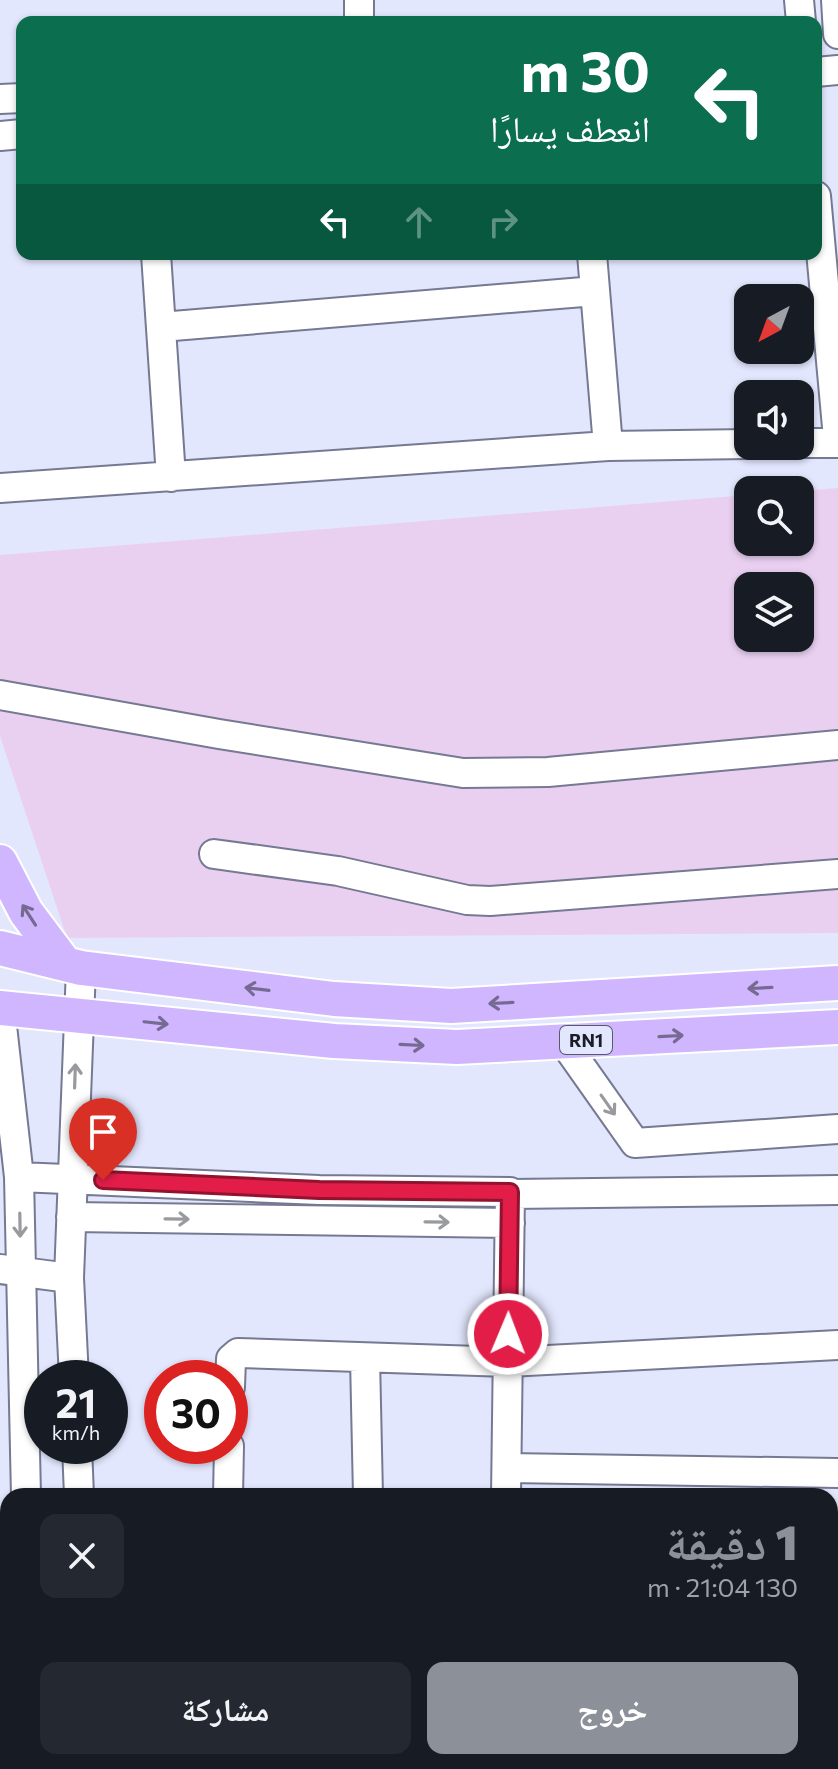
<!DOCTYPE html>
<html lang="ar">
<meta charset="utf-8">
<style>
body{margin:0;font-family:Commissioner,"Noto Naskh Arabic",sans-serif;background:#242831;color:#f1f3f6;direction:rtl;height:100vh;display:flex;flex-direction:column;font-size:30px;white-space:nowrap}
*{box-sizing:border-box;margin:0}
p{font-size:26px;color:#9ea1a6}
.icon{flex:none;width:44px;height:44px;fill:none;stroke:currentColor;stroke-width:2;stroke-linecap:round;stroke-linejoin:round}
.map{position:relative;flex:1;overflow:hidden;direction:ltr}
.panel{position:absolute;left:0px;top:1488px;width:838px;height:282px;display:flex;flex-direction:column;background:#171b24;border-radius:24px 24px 0 0;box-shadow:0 2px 6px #0004;direction:rtl}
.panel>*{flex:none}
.hud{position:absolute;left:16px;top:16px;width:806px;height:244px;border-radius:16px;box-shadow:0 2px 6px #0004;direction:rtl;background:#0b6e4f;color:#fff;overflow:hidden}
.needle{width:52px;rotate:221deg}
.fabs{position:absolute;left:734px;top:284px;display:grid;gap:16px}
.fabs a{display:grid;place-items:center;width:80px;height:80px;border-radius:16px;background:#171b24;box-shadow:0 2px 6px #0004;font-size:40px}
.speed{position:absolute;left:24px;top:1360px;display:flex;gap:16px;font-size:40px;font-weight:700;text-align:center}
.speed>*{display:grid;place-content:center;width:104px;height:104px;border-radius:50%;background:#171b24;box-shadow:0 2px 6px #0004;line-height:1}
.speed small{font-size:20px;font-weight:400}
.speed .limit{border:12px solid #d22;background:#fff;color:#111}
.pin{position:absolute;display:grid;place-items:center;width:68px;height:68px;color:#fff;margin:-82px -34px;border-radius:50% 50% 50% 0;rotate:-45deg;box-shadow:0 0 8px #0007}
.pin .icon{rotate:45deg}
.me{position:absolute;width:88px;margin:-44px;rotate:1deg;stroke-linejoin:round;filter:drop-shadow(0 0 6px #0008)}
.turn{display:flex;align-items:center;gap:28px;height:168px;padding:0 40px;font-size:36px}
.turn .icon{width:104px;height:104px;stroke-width:2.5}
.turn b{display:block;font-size:56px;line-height:68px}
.lanes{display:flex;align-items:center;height:76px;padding:0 40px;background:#0003;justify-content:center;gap:40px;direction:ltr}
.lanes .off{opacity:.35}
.round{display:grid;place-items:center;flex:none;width:84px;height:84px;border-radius:16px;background:#242831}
.headline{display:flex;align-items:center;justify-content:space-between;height:136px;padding:0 40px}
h1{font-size:48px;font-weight:800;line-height:60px;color:#8c9099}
.button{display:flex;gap:16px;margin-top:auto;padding:16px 40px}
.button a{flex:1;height:92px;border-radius:16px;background:#8c9099;color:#fff;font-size:32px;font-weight:800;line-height:92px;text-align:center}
.button a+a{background:#242831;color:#f1f3f6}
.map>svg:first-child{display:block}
.green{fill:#e9d0f1;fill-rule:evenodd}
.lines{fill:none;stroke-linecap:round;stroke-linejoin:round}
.minor-casing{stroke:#757992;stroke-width:32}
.major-casing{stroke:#fff;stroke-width:38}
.minor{stroke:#fff;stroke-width:28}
.major{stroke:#cfb6fe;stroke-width:34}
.oneway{stroke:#766a92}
.oneway2{stroke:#999a9e}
.route-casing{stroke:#92132f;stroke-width:20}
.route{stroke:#e11d48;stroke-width:14}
.labels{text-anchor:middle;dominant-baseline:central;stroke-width:6;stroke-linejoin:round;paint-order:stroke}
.shield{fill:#e3e7fd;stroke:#585a67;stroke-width:2}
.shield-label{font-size:18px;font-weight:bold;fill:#1c1e27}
</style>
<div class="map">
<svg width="838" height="1769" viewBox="0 0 838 1769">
<rect width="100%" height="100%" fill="#e3e7fd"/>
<!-- green -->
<path class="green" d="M838,488V933L67,938L0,736V555L748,495V542H800V491ZM748,586H800V638H748Z"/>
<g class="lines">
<defs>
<path id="minor" d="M359,0V22
M799,0L801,22
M836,0L838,34
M816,72L838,70
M0,99L22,98
M0,136L22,134
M816,196L838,438
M156,254L171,477
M592,254L608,446
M161,327L595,291
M800,443H838
M0,488L608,446L748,444
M0,695L219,734L463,773L548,772L838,745
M214,854L338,871L467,900L490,901L838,874
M0,1008L19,1177L26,1496
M563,1041L635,1143L838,1129
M19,1177L319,1190L510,1192L506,1496
M511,1194L838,1190
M71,1217L510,1223
M0,1269L69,1278
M365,1358L368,1496
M74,1378L69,1278L81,968
M230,1387L231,1359L238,1353L508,1362L838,1345
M77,1446L79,1496
M508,1468L838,1473
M228,1496L229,1446
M0,1536L8,1537
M0,1590L8,1591
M830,1683L838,1684
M0,1742H8
M830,1747L838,1748
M35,1762V1769
M88,1762V1769
M237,1762V1769
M371,1762L372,1769
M633,1762L637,1769
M480,1769L481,1762"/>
<path id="major" d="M0,862L26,912L65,964
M0,948L81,968L334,999L451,1006L838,983
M0,1008L334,1041L457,1047L838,1027"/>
</defs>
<!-- minor casing -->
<use href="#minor" class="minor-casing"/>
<!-- major casing -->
<use href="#major" class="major-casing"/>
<!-- minor -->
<use href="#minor" class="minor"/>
<!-- major -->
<use href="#major" class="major"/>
</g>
<!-- one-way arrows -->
<defs><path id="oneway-shaft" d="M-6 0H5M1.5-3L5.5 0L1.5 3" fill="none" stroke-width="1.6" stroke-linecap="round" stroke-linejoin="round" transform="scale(2)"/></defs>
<g class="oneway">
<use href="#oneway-shaft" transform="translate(29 915) rotate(-123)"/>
<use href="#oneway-shaft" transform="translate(760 988) rotate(177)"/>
<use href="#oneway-shaft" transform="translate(257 989) rotate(-173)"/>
<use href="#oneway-shaft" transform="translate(501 1003) rotate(177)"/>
<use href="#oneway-shaft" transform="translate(156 1023) rotate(6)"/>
<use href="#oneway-shaft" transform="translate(671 1036) rotate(-3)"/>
<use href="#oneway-shaft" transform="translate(412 1045) rotate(3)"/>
</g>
<g class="oneway2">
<use href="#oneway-shaft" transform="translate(75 1076) rotate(-88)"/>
<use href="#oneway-shaft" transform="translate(608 1105) rotate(55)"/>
<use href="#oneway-shaft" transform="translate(177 1219) rotate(1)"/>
<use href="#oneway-shaft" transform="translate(437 1222) rotate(1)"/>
<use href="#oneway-shaft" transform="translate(20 1225) rotate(89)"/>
</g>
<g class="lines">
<defs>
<path id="route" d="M103,1180L319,1190L510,1192L508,1334"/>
</defs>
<!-- route casing -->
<use href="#route" class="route-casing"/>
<!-- route -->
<use href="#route" class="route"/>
</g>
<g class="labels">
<!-- shield labels -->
<rect class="shield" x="560" y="1026" width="52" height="28" rx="6"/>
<g class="shield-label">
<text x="586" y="1040">RN1</text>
</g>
</g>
</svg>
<div class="fabs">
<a><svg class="needle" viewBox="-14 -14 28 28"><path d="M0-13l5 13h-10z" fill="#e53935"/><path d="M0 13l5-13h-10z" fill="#9ea1a6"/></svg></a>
<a><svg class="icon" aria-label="sound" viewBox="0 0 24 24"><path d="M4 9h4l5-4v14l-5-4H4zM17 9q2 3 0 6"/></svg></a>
<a><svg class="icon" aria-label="search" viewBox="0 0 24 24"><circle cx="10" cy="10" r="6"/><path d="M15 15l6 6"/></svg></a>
<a><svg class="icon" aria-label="layers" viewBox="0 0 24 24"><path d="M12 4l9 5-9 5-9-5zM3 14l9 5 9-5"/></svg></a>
</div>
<div class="speed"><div>21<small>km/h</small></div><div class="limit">30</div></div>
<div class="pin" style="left:103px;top:1180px;background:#d93025"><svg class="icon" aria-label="arrive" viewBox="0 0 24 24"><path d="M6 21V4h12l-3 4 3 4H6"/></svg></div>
<svg class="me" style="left:508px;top:1334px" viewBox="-20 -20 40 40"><circle r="17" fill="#e11d48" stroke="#fff" stroke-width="3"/><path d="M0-11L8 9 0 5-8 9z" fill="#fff"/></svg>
<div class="hud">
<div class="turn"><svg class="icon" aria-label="left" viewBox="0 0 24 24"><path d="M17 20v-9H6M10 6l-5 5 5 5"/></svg><div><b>30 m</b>انعطف يسارًا</div></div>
<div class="lanes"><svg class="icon" aria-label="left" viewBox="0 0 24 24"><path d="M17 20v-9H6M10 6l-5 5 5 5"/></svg><svg class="icon off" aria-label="ahead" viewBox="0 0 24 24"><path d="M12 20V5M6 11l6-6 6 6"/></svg><svg class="icon off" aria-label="right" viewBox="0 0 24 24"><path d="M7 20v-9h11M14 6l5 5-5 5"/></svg></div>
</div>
<section class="panel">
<div class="headline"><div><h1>1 دقيقة</h1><p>130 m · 21:04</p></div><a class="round"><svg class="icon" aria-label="close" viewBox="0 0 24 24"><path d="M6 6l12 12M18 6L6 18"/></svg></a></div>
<div class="button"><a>خروج</a><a>مشاركة</a></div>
</section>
</div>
